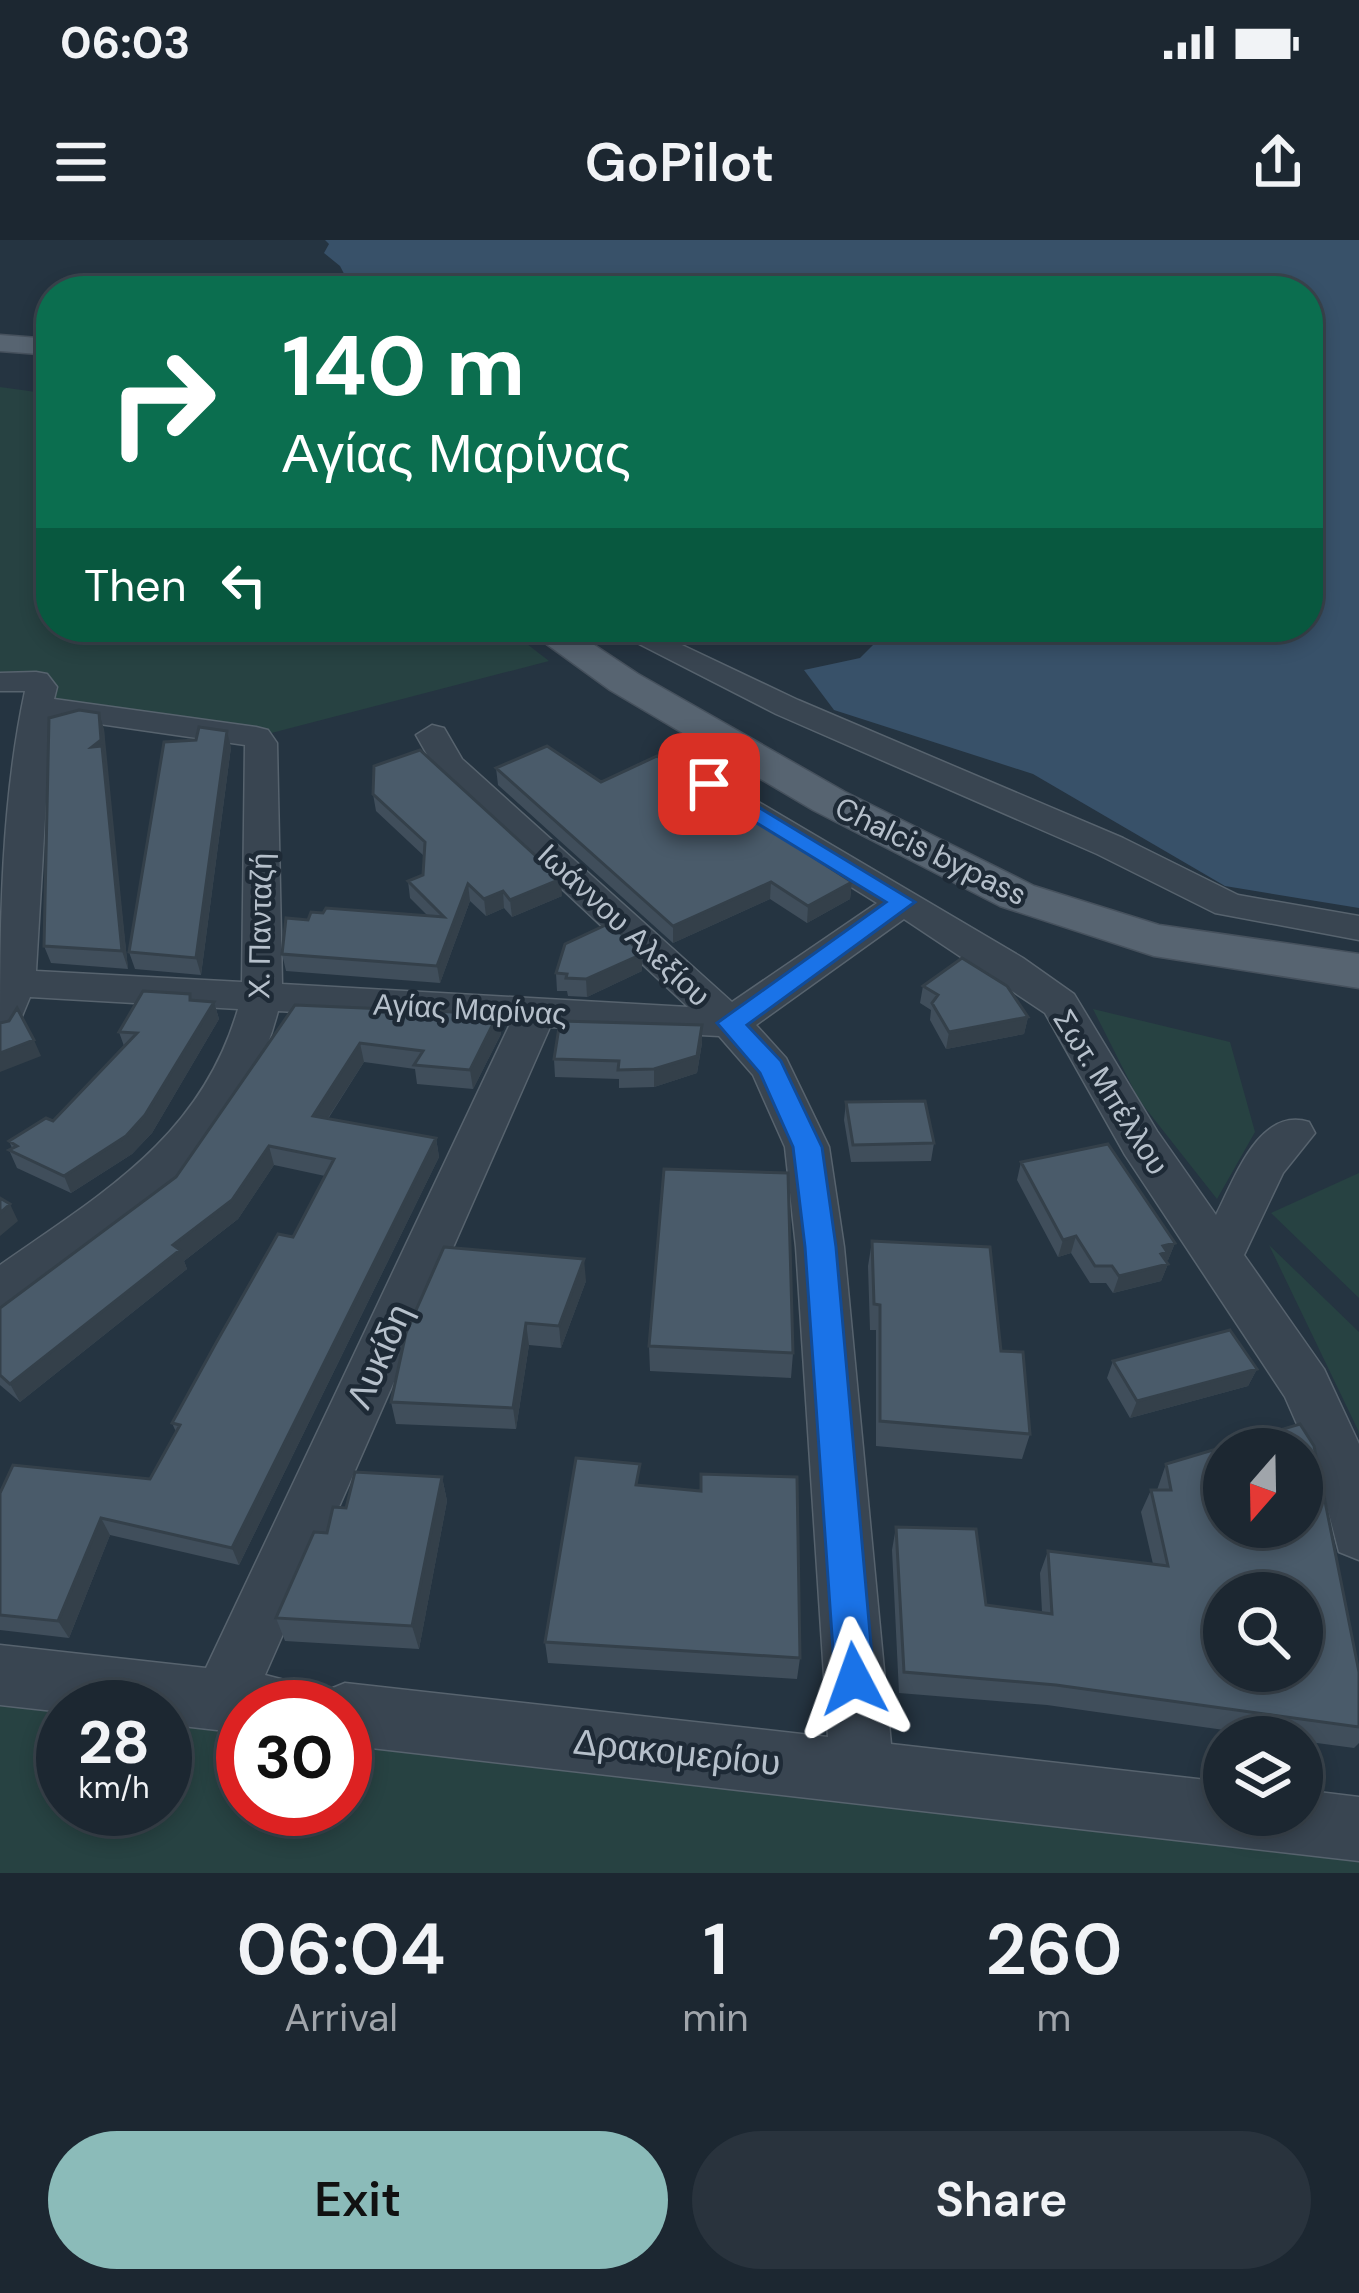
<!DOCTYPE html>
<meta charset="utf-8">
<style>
body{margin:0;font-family:"DM Sans",sans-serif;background:#29333d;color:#f1f3f6;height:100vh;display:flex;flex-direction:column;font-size:45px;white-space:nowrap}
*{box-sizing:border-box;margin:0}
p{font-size:39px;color:#a0a5ab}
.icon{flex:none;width:66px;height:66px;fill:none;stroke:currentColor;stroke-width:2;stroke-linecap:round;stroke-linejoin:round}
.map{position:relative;height:1633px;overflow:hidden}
.details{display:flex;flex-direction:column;background:#1c2731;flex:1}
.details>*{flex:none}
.guide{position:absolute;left:36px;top:36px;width:1287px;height:366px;border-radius:48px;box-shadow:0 6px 18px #0003,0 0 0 3px #3a444d;background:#0b6e4f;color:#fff;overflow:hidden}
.needle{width:78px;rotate:200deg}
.controls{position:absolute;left:1203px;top:1188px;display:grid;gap:24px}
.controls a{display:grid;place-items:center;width:120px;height:120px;border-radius:50%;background:#1c2731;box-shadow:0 6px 18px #0003,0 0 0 3px #3a444d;font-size:60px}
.speed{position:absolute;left:36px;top:1440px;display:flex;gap:24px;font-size:60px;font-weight:700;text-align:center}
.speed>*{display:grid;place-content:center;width:156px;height:156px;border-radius:50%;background:#1c2731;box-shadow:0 6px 18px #0003,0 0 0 3px #3a444d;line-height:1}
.speed small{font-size:30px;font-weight:400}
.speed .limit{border:18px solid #d22;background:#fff;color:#111}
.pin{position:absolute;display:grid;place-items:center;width:102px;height:102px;color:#fff;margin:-51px;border-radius:24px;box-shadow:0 6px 18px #0006}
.me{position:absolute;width:132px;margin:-66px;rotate:356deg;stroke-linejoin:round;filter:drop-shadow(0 0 9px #0008)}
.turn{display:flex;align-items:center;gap:42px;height:252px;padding:0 48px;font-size:54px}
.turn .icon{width:156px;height:156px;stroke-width:2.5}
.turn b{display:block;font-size:84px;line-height:102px}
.then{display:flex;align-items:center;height:114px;padding:0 48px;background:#0003;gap:24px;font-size:45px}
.eta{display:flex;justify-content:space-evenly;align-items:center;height:204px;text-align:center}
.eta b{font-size:72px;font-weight:600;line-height:84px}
.action{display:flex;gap:24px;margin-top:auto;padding:24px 48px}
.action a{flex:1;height:138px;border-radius:72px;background:#8bbbb9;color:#111;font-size:48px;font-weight:600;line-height:138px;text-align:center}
.action a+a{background:#29333d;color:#f1f3f6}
.status{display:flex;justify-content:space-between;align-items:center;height:84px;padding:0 60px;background:#1c2731;direction:ltr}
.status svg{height:33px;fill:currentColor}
header{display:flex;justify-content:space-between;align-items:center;height:156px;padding:0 48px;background:#1c2731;font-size:54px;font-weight:600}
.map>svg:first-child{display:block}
.green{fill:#274242;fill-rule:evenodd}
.water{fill:#385169}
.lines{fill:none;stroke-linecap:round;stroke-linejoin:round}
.minor-casing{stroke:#57636e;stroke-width:3}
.major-casing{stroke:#46515d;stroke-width:3}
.minor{fill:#394551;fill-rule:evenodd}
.major{fill:#576471;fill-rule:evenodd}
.wall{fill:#404e5b}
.shaded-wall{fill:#34404a}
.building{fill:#4a5b6a;stroke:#34404a;stroke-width:3;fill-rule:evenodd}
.route{fill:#1a73e8;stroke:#114b97;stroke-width:3}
.labels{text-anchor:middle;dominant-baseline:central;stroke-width:9;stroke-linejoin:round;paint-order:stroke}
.street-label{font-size:30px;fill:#b6c0cb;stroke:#1e2a36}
.near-street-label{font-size:36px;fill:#b6c0cb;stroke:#1e2a36}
</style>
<div class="status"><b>06:03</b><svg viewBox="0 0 49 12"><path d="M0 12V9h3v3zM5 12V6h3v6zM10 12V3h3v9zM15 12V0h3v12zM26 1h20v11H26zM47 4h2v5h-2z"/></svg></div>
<header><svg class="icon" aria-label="menu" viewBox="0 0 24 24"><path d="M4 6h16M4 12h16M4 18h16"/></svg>GoPilot<svg class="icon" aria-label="share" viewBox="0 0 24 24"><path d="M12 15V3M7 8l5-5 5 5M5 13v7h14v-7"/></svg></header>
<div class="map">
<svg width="1359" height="1633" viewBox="0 0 1359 1633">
<rect width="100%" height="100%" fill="#253441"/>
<!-- green -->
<path class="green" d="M0,147L51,154V387H505L549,421L256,497L38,466L41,447L0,442Z
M1093,769L1230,802L1255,892L1217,959L1139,860Z
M1359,933V1058L1271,973Z
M1269,1005L1359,1092V1195L1358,1190Z
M0,1435L243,1467V1569H345V1474L1359,1589V1633H0ZM63,1467H165V1569H63Z"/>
<!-- water -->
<path class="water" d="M325,0H1359V668L1225,646L1033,534L834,470L804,430L860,418L876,402L843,387H1308V51H353L340,26L324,13L329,4Z"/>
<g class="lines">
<defs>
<path id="minor" d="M606,387H644L798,460L1123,598L1238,655L1359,676V700L1215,673L1097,614L776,474Z
M36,432L47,434L57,447L54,459L256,487L268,490L277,503L282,744L688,767L437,532L416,495L432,485L444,488L462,519L732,762L877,663L660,528L655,521L672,511L1023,718L1074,754L1157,891L1216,975C1234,940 1259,866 1309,882L1315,893L1283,933L1244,1015L1324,1129L1359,1204V1320L1339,1312L1318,1232L1285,1157L1125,915L1045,773L904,679L756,785L786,818L829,907L844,1007L891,1504L1224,1542V1575H1302V1550L1359,1557V1621L345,1505V1467H317L323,1452L345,1443L828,1497L796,1007L785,907L753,835L719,796L550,787L265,1435L304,1445L313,1467H243V1493L165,1484V1467H63V1472L0,1465V1405L206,1428L510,784L278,771C242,911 128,984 17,1065L0,1071V1025C103,953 201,897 238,769L30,757L15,793L0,797C0,682 1,563 25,451H0V433ZM51,477L245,505L242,742L36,731Z"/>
<path id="major" d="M0,95L51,99V115L0,111Z
M523,387H567L638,434L845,552L1034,646L1159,685L1359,714V748L1154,716L1000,666L813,570L610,450Z"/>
</defs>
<!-- minor casing -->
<use href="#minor" class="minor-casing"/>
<!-- major casing -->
<use href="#major" class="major-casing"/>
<!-- minor -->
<use href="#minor" class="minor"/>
<!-- major -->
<use href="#major" class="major"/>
</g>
<!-- wall -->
<path class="wall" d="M104,489L105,517L128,729L51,723L44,706Z
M231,507L201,735L135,729L129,712Z
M496,528L601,542L852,642L850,659L807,683L770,659L673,703L498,545Z
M373,554L562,656L512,677L504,668L486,676L470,661L440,743L286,731L282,714L308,680L428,676L410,658L408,641L423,635L424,616L376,571Z
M642,714V731L587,757L568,756L567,751H557L556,733Z
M923,746L1028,777L1024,794L946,809L930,780L931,770L920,763Z
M192,760L214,762L219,779L152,893L132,914L71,953L17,928L9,910L12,908L9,901L53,881L124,806L119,792Z
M295,765L498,774L501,794L473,849L417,844L415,829L364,822L328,879L436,898L439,917L239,1325L110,1295L69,1398L0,1390V1253L150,1239L176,1192L172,1183L293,997L325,936L274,925L238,979L184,1021L187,1029L20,1162L0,1145V1068L176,937Z
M702,803L697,833L654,847L619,848V839L555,837L554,819Z
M846,862L934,903L931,921L851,922L844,880Z
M1021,922L1175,1003L1168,1020L1166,1021L1168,1024L1161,1041L1113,1053L1106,1043H1090L1071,1013L1058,1017L1017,940Z
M872,1001L1001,1111L1030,1194L1022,1219L876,1206V1090H870L868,1026Z
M586,1041L561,1108L529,1105L516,1189L396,1184L391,1162Z
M649,1106L793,1113L791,1138L650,1131Z
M1113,1121L1257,1129L1248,1146L1130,1178L1107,1138Z
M1166,1224L1359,1432V1503L1354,1508L1302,1501V1497H1273L1047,1465L899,1453L892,1310L896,1287L986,1365L1042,1372L1040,1333L1048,1311L1153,1324L1141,1272L1151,1250H1157Z
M442,1237L447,1261L419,1409L285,1401L276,1378L327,1293L346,1268Z
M545,1402L800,1418L797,1439L548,1423Z"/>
<!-- shaded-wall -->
<path class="shaded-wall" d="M99,473L104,489L128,729L122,711L92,507Z
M227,491L231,507L201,735L196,718Z
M561,639L562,656L512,677L510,660Z
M771,642L770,659L673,703V686Z
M852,642L850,659L807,683L808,666Z
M468,644L470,661L440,743L437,726Z
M503,651L504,668L486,676L484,659Z
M642,714V731L587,757L586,739Z
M214,762L219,779L152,893L132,914L71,953L64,936Z
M498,774L501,794L473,849L470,830Z
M1028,777L1024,794L946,809L949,792Z
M702,785V803L697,833L654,847V829Z
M34,800L41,816L0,832V813Z
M360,803L364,822L317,895L313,876Z
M436,898L439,917L239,1325L232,1308Z
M269,906L274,925L238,979L184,1021L187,1029L20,1162L10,1144Z
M10,964L18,981L0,996V973Z
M1076,996L1071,1013L1058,1017L1063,1000Z
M1175,1003L1168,1020L1164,1021L1168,1024L1161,1041L1113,1053L1119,1036L1163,1006Z
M584,1019L586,1041L561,1108L559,1086Z
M526,1083L529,1105L516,1189L513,1168Z
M1257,1129L1248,1146L1130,1178L1137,1161Z
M442,1237L447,1261L419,1409L412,1386Z
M101,1278L110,1295L69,1398L58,1381Z"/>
<!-- building -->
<path class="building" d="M79,470L99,473L101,500L92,507L102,506L122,711L44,706L49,478Z
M199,487L227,491L196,718L129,712L164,502L196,500Z
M547,506L601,542L657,516L852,642L808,666L771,642L673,686L496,528Z
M420,510L561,639L510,660L503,651L484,659L468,644L437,726L282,714L286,678L308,680L311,672L323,673L326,668L444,677L408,641L423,635L425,602L373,554L374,526Z
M610,683L642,714L586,739L566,738L567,734L556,733L565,704Z
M962,718L1007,746L1028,777L949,792L932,763L938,755L923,746Z
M143,751L190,754V760L214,762L145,875L126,896L64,936L9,910L17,906L9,901L46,878L53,881L137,793L119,792Z
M295,765L498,774L470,830L414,825L423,811L360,803L313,876L436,898L232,1308L101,1278L58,1381L0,1375V1253L13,1225L150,1239L180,1185L172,1183L216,1103L278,994L293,997L334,919L269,906L232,960L173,1005L180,1010L10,1144L0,1135V1068L176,937Z
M17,768L34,800L0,813V783L9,781Z
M560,781L702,785L697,816L654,829L618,830L619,821L554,819Z
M925,861L934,903L853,905L846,862Z
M1108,904L1175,1003L1163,1006L1167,1012L1161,1014L1168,1024L1119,1036L1112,1026H1095L1076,996L1063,1000L1021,922Z
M664,929L788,933L793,1113L649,1106Z
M0,958L10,964L0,973Z
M872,1001L990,1007L1001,1111L1023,1112L1030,1194L880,1181V1065L874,1064Z
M444,1007L584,1019L559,1086L526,1083L513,1168L391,1162L406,1093Z
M1230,1090L1257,1129L1137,1161L1113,1121Z
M1300,1184L1314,1206L1359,1432V1487L1056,1445L904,1432L896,1287L976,1289L986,1365L1052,1374L1048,1311L1168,1326L1151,1250H1171L1166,1224ZM1224,1209H1302V1287H1224ZM1224,1353H1302V1431H1224Z
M576,1218L640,1224L636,1245L701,1251V1234L797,1237L800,1418L545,1402Z
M355,1232L442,1237L412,1386L276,1378L314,1292L327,1293L333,1267L346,1268Z"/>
<!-- route -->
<path class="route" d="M709,537L915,662L747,785L781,821L822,907L836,1007L874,1439L868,1453L854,1458L841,1453L835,1439L805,1007L793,907L760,833L717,783L886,662L701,549V539Z"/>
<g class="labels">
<!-- street labels -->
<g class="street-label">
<text transform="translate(931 611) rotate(26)">Chalcis bypass</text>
<text transform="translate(624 685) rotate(43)">Ιωάννου Αλεξίου</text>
<text transform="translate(260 686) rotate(-89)">Χ. Πανταζή</text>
<text transform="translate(470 769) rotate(3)">Αγίας Μαρίνας</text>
<text transform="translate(1111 852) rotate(58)">Σωτ. Μπέλλου</text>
</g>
<!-- near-street labels -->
<g class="near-street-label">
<text transform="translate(379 1116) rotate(-66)">Λυκίδη</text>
<text transform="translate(677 1512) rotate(6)">Δρακομερίου</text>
</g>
</g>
</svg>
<div class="controls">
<a><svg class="needle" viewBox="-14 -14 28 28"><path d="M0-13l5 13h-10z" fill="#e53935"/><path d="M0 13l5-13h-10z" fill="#a0a5ab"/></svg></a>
<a><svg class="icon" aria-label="search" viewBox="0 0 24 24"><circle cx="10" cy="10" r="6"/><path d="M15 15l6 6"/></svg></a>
<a><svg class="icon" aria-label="layers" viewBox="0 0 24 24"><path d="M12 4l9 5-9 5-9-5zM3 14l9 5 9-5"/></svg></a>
</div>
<div class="speed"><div>28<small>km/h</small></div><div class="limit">30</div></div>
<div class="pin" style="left:709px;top:544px;background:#d93025"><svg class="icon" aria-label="arrive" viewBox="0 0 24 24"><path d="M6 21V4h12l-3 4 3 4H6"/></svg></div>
<svg class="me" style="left:854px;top:1439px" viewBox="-20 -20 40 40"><path d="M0-17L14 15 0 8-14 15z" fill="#1a73e8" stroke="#fff" stroke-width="4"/></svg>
<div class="guide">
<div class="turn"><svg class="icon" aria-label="right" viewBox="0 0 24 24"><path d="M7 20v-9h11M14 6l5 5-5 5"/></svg><div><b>140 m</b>Αγίας Μαρίνας</div></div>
<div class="then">Then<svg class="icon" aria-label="left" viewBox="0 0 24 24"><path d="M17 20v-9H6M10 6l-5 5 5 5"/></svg></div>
</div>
</div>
<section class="details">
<div class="eta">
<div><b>06:04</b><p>Arrival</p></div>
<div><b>1</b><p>min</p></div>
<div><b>260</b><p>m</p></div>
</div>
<div class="action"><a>Exit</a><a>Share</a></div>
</section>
